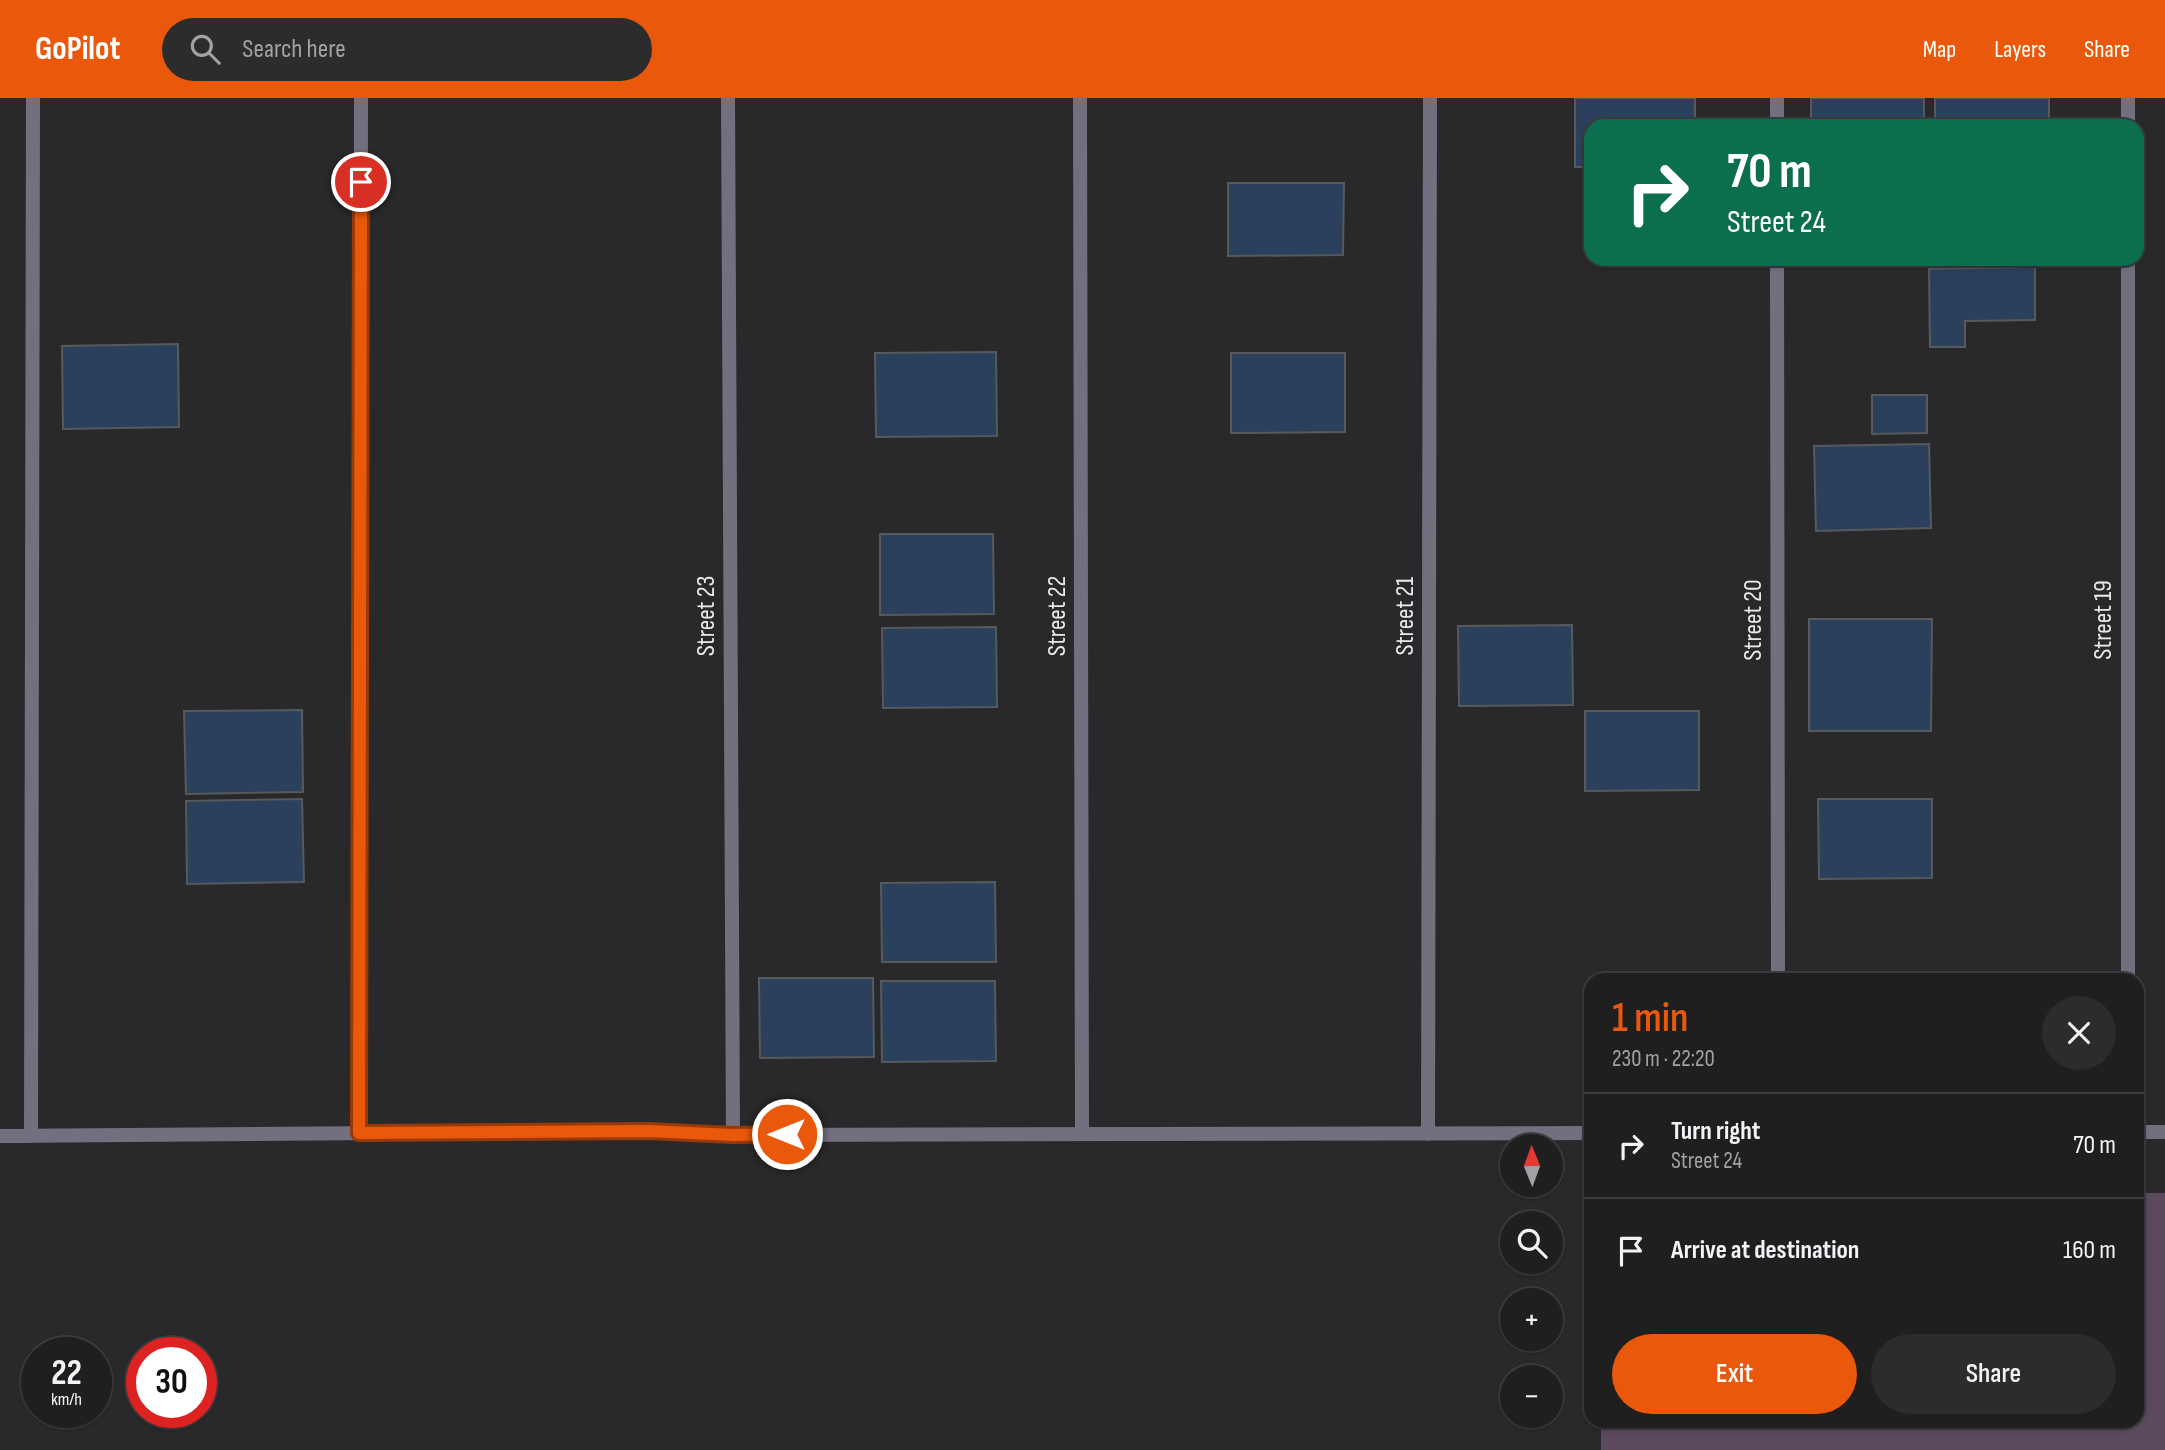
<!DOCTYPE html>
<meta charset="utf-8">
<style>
body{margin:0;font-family:"Sofia Sans Condensed",sans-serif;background:#2c2c2d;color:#f1f3f6;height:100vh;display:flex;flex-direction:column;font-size:26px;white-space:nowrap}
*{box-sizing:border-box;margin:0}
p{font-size:23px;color:#a1a2a5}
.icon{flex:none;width:38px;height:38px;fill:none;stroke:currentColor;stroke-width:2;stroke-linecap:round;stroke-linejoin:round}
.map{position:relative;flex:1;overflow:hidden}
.details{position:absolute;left:1584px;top:875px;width:560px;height:455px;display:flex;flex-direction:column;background:#1f1f20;border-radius:21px;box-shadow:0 2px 5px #0004,0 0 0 2px #3c3d3e}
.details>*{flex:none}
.guide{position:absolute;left:1584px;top:21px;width:560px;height:147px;border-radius:21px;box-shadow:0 2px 5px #0004,0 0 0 2px #3c3d3e;background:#0b6e4f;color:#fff;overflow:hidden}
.needle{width:46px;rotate:359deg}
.buttons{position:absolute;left:1500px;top:1036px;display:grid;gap:14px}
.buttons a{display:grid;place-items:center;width:63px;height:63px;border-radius:50%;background:#1f1f20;box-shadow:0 2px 5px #0004,0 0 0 2px #3c3d3e;font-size:35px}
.speed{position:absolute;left:21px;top:1239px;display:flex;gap:14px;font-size:35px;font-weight:700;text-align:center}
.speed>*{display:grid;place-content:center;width:91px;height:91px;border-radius:50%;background:#1f1f20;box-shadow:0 2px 5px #0004,0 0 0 2px #3c3d3e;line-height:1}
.speed small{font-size:18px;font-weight:400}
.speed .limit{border:10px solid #d22;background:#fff;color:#111}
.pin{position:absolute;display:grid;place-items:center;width:60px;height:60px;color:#fff;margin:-30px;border:4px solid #fff;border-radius:50%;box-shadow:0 2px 7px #0007}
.me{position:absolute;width:77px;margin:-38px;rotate:270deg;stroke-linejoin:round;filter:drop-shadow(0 0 5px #0008)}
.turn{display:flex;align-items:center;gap:24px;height:147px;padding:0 28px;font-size:32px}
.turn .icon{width:91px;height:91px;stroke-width:2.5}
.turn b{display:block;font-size:49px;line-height:60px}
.round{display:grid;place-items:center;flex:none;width:74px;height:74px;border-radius:37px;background:#2c2c2d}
.head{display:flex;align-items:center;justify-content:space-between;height:119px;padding:0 28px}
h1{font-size:42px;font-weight:600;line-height:52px;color:#ea580c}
.primary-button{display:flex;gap:14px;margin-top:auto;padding:14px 28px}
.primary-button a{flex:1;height:80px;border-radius:42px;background:#ea580c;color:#fff;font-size:28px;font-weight:600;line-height:80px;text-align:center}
.primary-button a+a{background:#2c2c2d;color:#f1f3f6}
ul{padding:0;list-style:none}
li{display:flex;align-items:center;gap:21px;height:105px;padding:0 28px;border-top:2px solid #3c3d3e}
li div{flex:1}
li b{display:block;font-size:26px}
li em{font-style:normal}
header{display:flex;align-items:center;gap:42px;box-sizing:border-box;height:98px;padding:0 35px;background:#ea580c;color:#fff}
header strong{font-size:33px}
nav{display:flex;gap:38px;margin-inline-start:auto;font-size:24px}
.search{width:490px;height:63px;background:#2c2c2d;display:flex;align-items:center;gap:18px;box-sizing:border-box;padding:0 24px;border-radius:38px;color:#a1a2a5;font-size:26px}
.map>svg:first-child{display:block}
.green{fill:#5b4a5d}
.building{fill:#2a405c;stroke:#57595b;stroke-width:2}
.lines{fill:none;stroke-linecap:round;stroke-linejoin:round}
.minor{stroke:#746f7f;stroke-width:14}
.route-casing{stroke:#983908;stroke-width:18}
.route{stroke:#ea580c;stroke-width:12}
.labels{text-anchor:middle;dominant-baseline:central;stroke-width:7;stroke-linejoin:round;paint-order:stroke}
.street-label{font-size:26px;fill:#e8e8ea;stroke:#29292b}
</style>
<header>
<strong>GoPilot</strong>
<div class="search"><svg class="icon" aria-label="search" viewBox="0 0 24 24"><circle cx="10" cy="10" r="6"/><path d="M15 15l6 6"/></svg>Search here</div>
<nav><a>Map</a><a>Layers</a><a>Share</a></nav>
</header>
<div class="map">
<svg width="2165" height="1352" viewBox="0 0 2165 1352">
<rect width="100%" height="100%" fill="#29292b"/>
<!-- green -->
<path class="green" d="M2137,1095H2165V1352H1601V1323H2137Z"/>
<!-- building -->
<path class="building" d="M1575,0H1695V28H1591V69H1575Z
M1811,0H1924V28H1811Z
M1935,0H2049V28H1935Z
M1228,85H1344L1343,157L1228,158Z
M2035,169V222L1965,223V249H1930L1929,171Z
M178,246L179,329L63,331L62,248Z
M996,254L997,338L876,339L875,255Z
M1231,255H1345V334L1231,335Z
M1872,297H1927V335L1872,336Z
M1929,346L1931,430L1816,433L1814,348Z
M880,436H993L994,516L880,517Z
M1809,521H1932L1931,633H1809Z
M1572,527L1573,607L1459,608L1458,528Z
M996,529L997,609L883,610L882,530Z
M302,612L303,694L186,696L184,613Z
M1585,613H1699V692L1585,693Z
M302,701L304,784L187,786L186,703Z
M1818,701H1932V780L1819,781Z
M995,784L996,864H882L881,785Z
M759,880H873L874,959L760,960Z
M881,883H995L996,963L882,964Z"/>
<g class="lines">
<!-- minor -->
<path class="minor" d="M728,0L733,1037
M1080,0L1082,1036
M1777,0V28
M2128,0V28
M1777,161L1778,882
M2128,161V882
M2137,1034H2165
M359,1035L361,0
M1428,1036L1430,0
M0,1038L648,1033L733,1037L1591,1035
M31,1038L33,0"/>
</g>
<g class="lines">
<defs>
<path id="route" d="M361,84L359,1035L648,1033L733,1037L787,1036"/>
</defs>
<!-- route casing -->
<use href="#route" class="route-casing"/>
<!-- route -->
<use href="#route" class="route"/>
</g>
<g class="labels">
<!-- street labels -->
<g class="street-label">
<text transform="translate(706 518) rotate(-90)">Street 23</text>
<text transform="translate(1057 518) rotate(-90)">Street 22</text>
<text transform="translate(1405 518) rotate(-90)">Street 21</text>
<text transform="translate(1753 522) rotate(-90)">Street 20</text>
<text transform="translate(2103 522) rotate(-90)">Street 19</text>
</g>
</g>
</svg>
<div class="buttons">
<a><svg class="needle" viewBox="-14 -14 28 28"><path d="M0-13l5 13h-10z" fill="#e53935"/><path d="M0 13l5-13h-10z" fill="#a1a2a5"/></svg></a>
<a><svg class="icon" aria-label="search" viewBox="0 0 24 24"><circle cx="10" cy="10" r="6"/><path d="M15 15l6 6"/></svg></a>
<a>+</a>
<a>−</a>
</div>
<div class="speed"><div>22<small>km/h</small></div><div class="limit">30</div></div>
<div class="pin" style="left:361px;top:84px;background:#d93025"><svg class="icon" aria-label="arrive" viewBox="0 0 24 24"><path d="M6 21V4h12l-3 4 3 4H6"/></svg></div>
<svg class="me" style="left:787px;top:1036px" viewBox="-20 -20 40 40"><circle r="17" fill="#ea580c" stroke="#fff" stroke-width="3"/><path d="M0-11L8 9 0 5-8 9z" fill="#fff"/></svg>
<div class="guide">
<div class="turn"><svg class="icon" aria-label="right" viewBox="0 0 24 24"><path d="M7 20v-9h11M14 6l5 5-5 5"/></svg><div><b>70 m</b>Street 24</div></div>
</div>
<section class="details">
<div class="head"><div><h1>1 min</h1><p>230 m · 22:20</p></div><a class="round"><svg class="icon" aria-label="close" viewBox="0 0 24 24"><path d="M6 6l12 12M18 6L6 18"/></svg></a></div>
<ul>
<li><svg class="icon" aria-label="right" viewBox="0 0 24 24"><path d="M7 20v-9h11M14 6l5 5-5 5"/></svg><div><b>Turn right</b><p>Street 24</p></div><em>70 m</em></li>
<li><svg class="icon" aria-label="arrive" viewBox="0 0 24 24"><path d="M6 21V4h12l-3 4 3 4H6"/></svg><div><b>Arrive at destination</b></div><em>160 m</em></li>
</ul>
<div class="primary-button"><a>Exit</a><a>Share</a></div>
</section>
</div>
